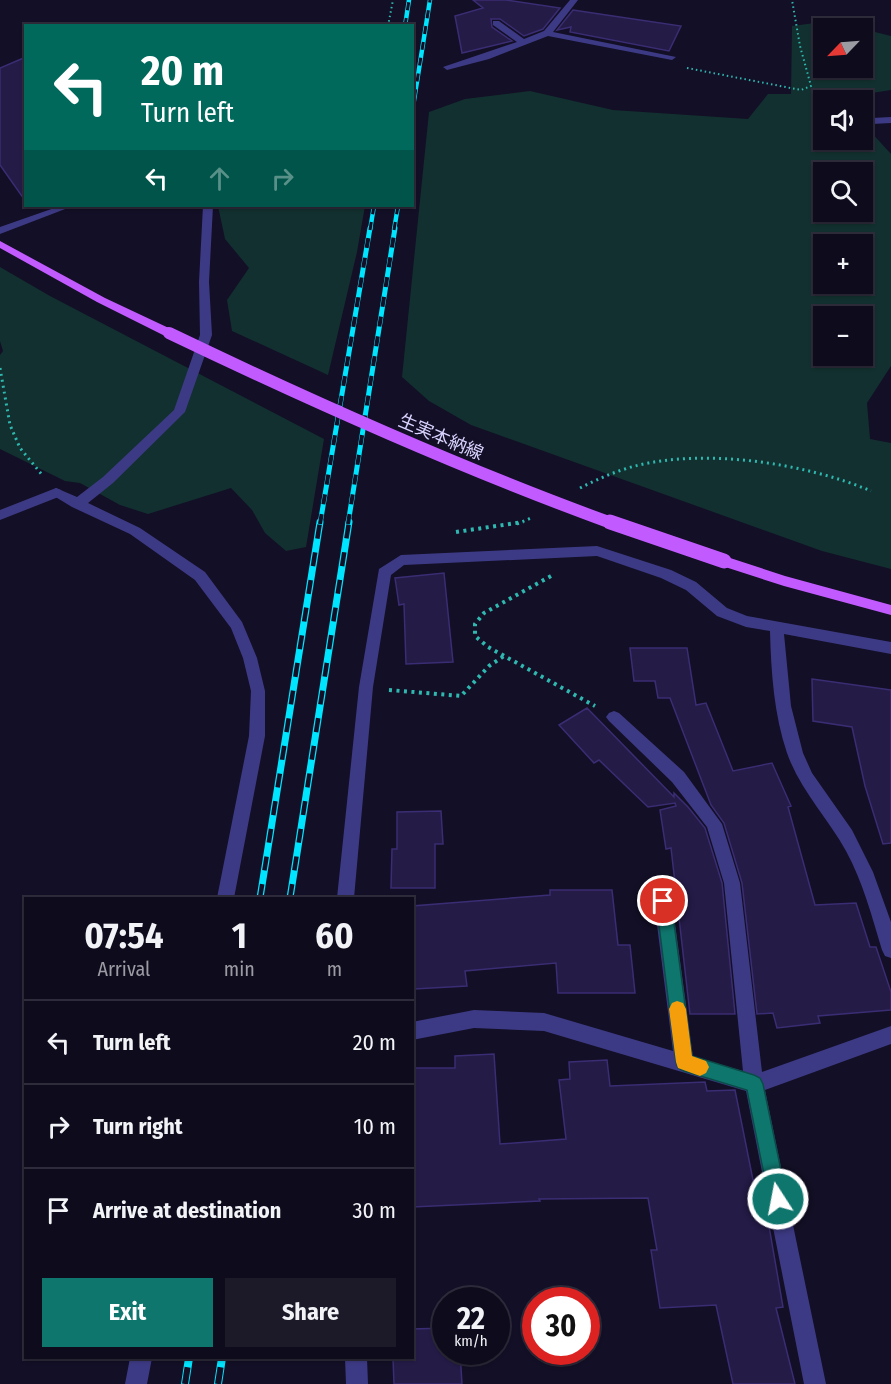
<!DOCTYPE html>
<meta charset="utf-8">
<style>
body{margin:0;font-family:"Fira Sans Condensed","Noto Sans JP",sans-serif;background:#1c1929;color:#f1f3f6;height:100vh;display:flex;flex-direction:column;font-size:22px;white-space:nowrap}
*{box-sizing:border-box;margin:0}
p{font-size:20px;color:#9b9ba3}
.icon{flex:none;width:33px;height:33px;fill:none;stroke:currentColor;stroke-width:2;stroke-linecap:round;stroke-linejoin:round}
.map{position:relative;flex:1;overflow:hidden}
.side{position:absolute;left:24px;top:897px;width:390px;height:462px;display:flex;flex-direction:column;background:#0e0b1c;border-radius:0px;box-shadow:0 2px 4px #0004,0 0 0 2px #2e2b3b}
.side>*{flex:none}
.hud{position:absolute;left:24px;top:24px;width:390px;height:183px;border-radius:0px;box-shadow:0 2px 4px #0004,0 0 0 2px #2e2b3b;background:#00695c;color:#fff;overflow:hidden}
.needle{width:39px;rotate:245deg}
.buttons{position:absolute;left:813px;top:18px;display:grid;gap:12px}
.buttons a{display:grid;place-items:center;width:60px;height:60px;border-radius:0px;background:#0e0b1c;box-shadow:0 2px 4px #0004,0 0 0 2px #2e2b3b;font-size:30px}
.speed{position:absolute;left:432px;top:1287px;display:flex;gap:12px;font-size:30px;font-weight:700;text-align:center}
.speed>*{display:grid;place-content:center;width:78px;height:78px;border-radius:50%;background:#0e0b1c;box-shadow:0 2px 4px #0004,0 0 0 2px #2e2b3b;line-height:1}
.speed small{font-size:15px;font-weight:400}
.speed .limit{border:9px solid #d22;background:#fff;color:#111}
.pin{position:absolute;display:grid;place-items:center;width:51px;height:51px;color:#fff;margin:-26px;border:3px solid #fff;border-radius:50%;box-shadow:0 2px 6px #0007}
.me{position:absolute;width:66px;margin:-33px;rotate:349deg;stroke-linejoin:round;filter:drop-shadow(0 0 4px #0008)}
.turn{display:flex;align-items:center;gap:21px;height:126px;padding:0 18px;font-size:27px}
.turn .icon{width:78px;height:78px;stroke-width:2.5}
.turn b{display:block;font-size:42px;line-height:51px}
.lanes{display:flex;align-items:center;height:57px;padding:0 18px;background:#0003;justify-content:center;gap:30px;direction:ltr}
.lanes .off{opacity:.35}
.eta{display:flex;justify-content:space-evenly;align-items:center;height:102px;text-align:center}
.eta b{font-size:36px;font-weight:700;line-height:42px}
.cta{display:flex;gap:12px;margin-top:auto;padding:12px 18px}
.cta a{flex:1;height:69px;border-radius:0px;background:#0f766e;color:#fff;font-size:24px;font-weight:700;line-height:69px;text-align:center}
.cta a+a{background:#1c1929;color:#f1f3f6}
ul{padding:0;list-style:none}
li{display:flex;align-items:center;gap:18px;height:84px;padding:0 18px;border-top:2px solid #2e2b3b}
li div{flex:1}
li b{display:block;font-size:22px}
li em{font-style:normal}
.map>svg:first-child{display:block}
.green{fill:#12302f;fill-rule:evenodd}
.building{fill:#241b47;stroke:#3b2d73;stroke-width:1.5}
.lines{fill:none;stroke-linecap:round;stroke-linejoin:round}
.path-far2{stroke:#2fb8b0;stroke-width:2;stroke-dasharray:1.5 3;stroke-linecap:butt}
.path-far1{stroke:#2fb8b0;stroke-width:3;stroke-dasharray:2 4;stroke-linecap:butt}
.path{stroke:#2fb8b0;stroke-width:4;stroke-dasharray:3 4.5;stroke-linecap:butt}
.lane{fill:#3d3a85;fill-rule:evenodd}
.street{fill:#3d3a85;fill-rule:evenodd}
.primary{fill:#c25bff;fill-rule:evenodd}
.rail-far3-casing{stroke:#00e5ff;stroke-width:4.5}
.rail-far2-casing{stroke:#00e5ff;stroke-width:5}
.rail-far1-casing{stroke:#00e5ff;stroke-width:7}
.rail-casing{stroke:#00e5ff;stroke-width:8}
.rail-far3{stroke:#130f26;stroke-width:3;stroke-dasharray:8;stroke-linecap:butt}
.rail-far2{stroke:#130f26;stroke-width:4;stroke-dasharray:10;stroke-linecap:butt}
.rail-far1{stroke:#130f26;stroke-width:4.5;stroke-dasharray:14;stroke-linecap:butt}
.rail{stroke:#130f26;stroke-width:6;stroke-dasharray:17;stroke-linecap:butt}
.primary-bridge-far1{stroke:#c25bff;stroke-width:12}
.primary-bridge{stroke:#c25bff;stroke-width:15}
.route{fill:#0f766e;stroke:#0a4d48;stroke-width:1.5}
.slow{fill:#f59e0b}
.labels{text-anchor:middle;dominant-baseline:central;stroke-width:6;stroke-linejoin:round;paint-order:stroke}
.street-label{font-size:18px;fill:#d9d4ff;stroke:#130f26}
</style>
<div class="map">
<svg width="891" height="1384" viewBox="0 0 891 1384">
<rect width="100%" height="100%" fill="#130f26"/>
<!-- green -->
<path class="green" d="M830,21L861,28H824V68H862L863,29L891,36V90L859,95L860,100H824V140H862L863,109L870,131L891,154V366L867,403L870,439L891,443V569L822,551L471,425L429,401L402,377L429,112L465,99L530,91L613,110L748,119L768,94H791L792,26ZM824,172H862V212H824ZM824,244H862V284H824ZM824,316H862V356H824Z
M218,206H365L357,252L328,375L232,331L227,300L249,268L225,239Z
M0,267L50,296L324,439L306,547L286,551L265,533L252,510L231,488L148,514L120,505L80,483L65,481L0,449V355L3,351L0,341Z"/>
<!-- building -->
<path class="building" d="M473,0H506L560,8L543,29L524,36L500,19H491L492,27L512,41L462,53L455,16L483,8Z
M573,10L613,16L681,26L669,51L570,32L571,27L557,30Z
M26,57V202L0,165V68Z
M444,573L453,662L406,664L404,604L399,605L395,578Z
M630,648H687L696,705L706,703L733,771L772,763L791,806L788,807L815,905L856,903L870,947H876L891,992V1010L818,1016L820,1023L777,1028L773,1013L757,1014L742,883L724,823L711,805L670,698H658L655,681H634Z
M812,679L891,690V843L883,844L865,786L852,727L813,721Z
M587,708L674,797V793L688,807L705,828L722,883L735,1014H690L671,848L666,849L660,810L676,806L675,803L648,807L599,760L594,763L559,725Z
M441,811L443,844H435V888H391L392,849H397V812Z
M550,890H612L618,945H630L635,993H558L556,963L465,971L467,986L414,989L412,906L550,895Z
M494,1054L500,1144L566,1139L559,1080L570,1079L569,1062L607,1060L610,1086L705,1082L707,1091L735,1090L753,1180H761L783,1307L776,1308L795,1384H733L716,1305L660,1308L651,1250H657L648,1198L539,1199L540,1201L412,1207V1068H455V1056Z
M446,1328V1352H460L462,1384H394L393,1358H412V1329Z"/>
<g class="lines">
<!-- path-far2 -->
<path class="path-far2" d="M388,26L393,0
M687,68L801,90L811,86L800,46L792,0"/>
<!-- path-far1 -->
<path class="path-far1" d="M0,368L10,425L20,448L43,476
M580,488C598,479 616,471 635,466C705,448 805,463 871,491
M517,524L531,518"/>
<!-- path -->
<path class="path" d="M456,532L523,522
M551,576L484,613L475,624V636L488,647L595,706
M389,690L461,696L489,666L504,656"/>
<!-- lane -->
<path class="lane" d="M60,206H73L0,234V227Z
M56,488L61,490L63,493L61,496L0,520V510Z"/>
<!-- street -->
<path class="street" d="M570,0H578L553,32L676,57L672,60L548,36L489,59L447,70L443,67L517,42L493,25V21H499L524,39L544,31Z
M891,117V123L872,124L867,121L872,118Z
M203,206H213L209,282L212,335L185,412L113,483L88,503L140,528L205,572L242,622L257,658L265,691V736L234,898H217L249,736L251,691L243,658L231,628L195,580L130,534L72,507L49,493L56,488L77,497L103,477L174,410L200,335L199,282Z
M597,546L671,570L696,582L727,608L747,616L891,642V654L784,634L791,706L803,753L812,773L852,830L873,872L891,922V958L885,956L882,950C872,917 863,882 846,851C828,818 800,790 787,753C774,715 771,672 770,631L746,627L717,616L686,590L661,578L597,556L404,565L391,575L373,687L354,898H337L359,687L379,569L401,555Z
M614,711L619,713L684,772L722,824L740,883L762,1072L891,1026V1044L765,1090L826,1384H804L746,1091L544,1031L474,1028L412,1040V1022L474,1010L544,1013L673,1051L654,901L657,895L663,893L669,895L672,901L693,1057L743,1071L724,883L707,827L672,782L609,721L606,717L609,713Z
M130,1358H152L147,1384H125Z
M345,1358H367L368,1384H346Z"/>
<!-- primary -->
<path class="primary" d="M0,241L105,298L173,330L175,333L169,337L165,336L97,302L0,248Z
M724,556L785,576L891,605V615L784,586L719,565L717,561Z"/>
<defs>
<path id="rail-far3" d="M405,26L409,0
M412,113L430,0
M370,230L374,206
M394,230L398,206"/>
<path id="rail-far2" d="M320,524L370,228
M348,524L395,228"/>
<path id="rail-far1" d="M260,898L320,522
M290,898L349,522"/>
<path id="rail" d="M185,1384L189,1358
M218,1384L222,1358"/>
</defs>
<!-- rail-far3 casing -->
<use href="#rail-far3" class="rail-far3-casing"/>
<!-- rail-far2 casing -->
<use href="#rail-far2" class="rail-far2-casing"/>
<!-- rail-far1 casing -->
<use href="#rail-far1" class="rail-far1-casing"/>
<!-- rail casing -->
<use href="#rail" class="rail-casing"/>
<!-- rail-far3 -->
<use href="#rail-far3" class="rail-far3"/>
<!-- rail-far2 -->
<use href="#rail-far2" class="rail-far2"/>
<!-- rail-far1 -->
<use href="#rail-far1" class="rail-far1"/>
<!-- rail -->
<use href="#rail" class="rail"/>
<!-- primary-bridge-far1 -->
<path class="primary-bridge-far1" d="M169,333C315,403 462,469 614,524"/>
<!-- primary-bridge -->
<path class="primary-bridge" d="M610,522L724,561"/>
</g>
<!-- route -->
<path class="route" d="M663,894L669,896L671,901L692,1056L754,1075L760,1078L763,1084L787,1199L784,1206L778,1208L771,1206L769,1199L747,1090L684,1071L678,1068L676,1062L656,901L658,896Z"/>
<!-- slow -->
<path class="slow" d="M677,1001L683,1003L686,1009L692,1056L706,1061L709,1067L706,1073L700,1076L678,1068L676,1062L669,1009L672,1003Z"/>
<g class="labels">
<!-- street labels -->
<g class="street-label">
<text transform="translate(441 437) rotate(23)">生実本納線</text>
</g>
</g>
</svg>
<div class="buttons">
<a><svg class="needle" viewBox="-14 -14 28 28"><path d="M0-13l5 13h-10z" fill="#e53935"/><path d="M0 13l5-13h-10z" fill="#9b9ba3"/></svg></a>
<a><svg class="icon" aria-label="sound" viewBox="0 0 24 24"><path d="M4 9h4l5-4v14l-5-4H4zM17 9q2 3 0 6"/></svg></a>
<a><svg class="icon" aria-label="search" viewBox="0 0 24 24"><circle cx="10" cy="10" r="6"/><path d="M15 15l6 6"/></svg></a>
<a>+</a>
<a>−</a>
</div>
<div class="speed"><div>22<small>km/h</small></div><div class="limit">30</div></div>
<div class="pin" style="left:663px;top:901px;background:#d93025"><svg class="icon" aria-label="arrive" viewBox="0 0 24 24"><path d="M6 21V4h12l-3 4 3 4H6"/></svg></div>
<svg class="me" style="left:778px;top:1199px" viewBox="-20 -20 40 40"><circle r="17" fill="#0f766e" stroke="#fff" stroke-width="3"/><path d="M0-11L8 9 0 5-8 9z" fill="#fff"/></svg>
<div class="hud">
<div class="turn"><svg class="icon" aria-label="left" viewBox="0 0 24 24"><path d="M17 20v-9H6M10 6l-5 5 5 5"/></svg><div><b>20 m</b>Turn left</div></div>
<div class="lanes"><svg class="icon" aria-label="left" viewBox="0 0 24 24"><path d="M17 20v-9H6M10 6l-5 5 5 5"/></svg><svg class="icon off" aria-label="ahead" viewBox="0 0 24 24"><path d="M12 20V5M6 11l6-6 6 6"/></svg><svg class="icon off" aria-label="right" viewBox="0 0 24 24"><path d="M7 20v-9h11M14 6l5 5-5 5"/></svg></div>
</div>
<section class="side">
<div class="eta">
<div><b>07:54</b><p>Arrival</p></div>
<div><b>1</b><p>min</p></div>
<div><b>60</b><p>m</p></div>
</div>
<ul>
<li><svg class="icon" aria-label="left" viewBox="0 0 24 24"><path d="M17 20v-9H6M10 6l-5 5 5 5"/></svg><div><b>Turn left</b></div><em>20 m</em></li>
<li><svg class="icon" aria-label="right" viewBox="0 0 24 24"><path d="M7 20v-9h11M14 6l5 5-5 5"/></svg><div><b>Turn right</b></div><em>10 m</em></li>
<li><svg class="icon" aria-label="arrive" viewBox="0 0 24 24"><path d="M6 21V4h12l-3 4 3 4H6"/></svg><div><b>Arrive at destination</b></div><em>30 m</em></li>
</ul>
<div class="cta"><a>Exit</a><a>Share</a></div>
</section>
</div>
